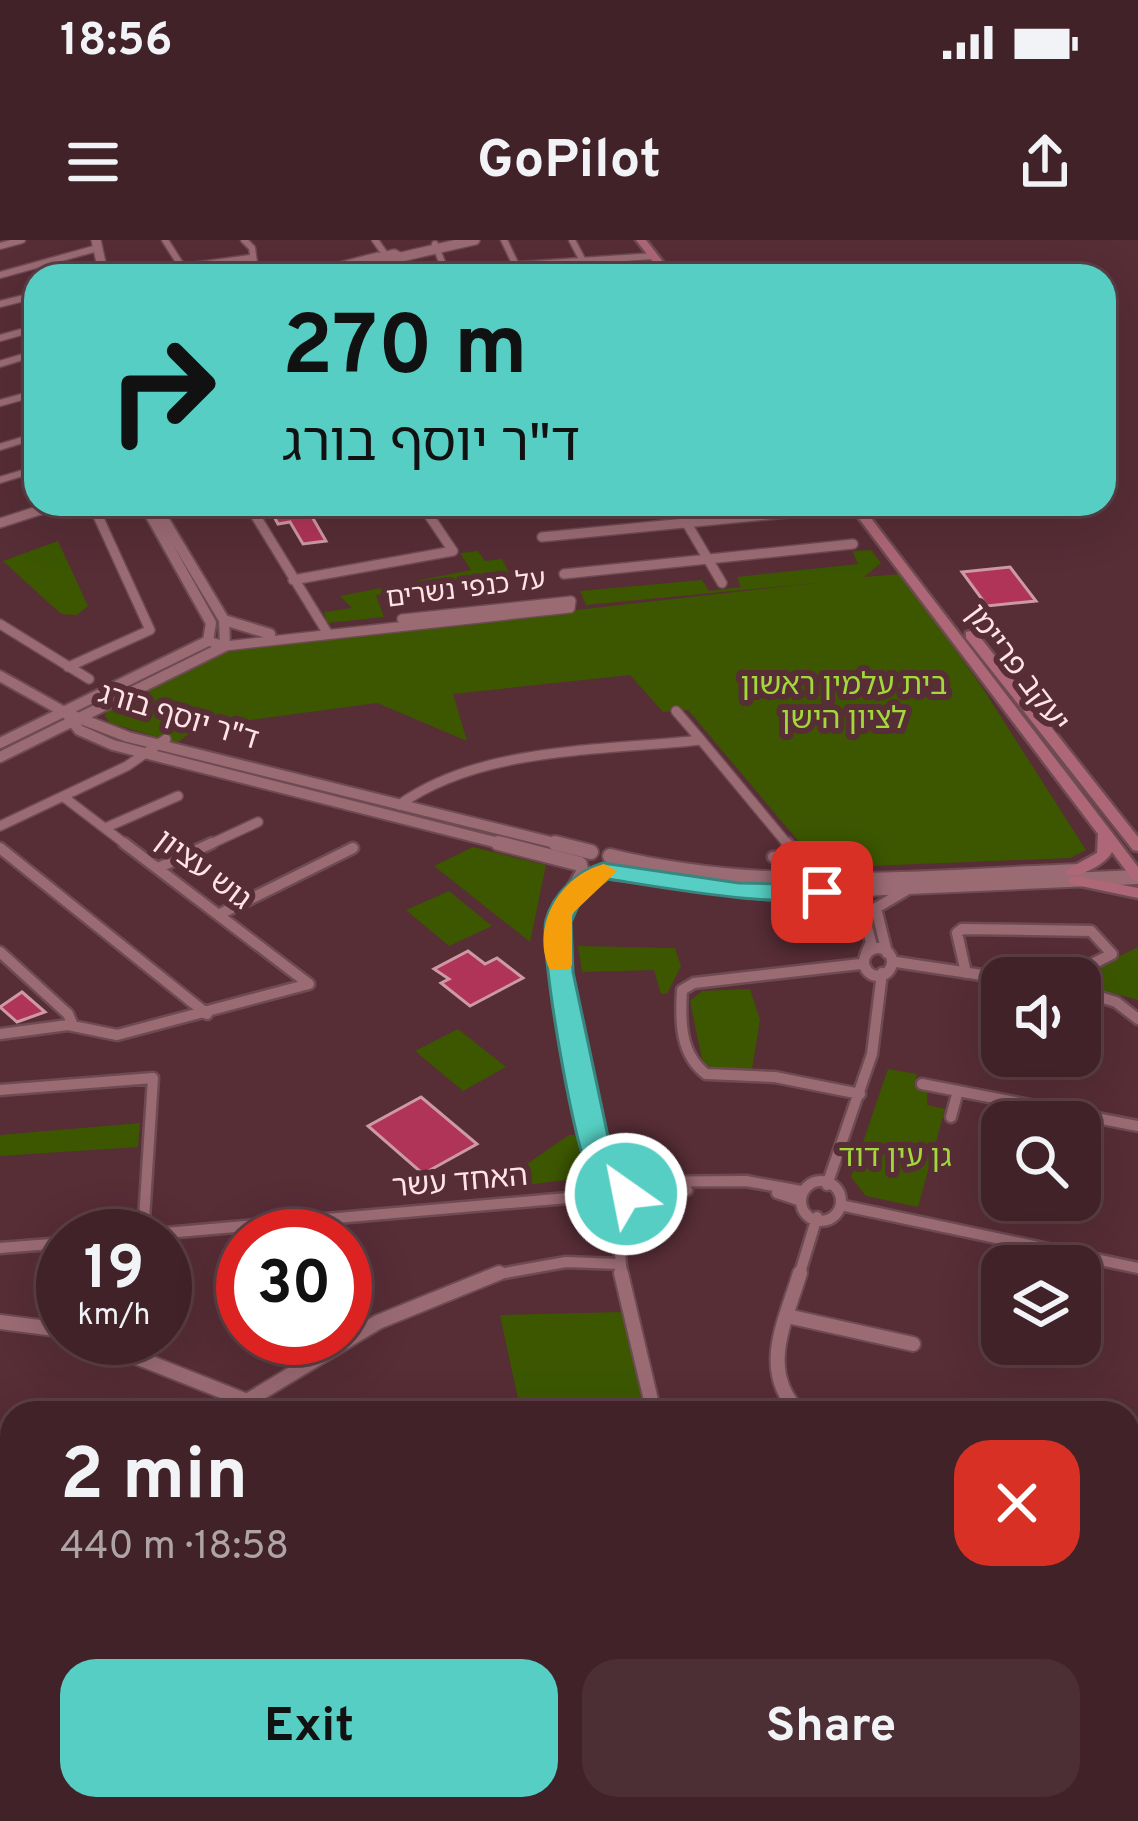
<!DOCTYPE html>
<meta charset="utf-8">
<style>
body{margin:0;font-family:Overpass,"Noto Sans Hebrew",sans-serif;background:#4c2f34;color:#f1f3f6;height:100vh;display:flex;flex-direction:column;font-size:45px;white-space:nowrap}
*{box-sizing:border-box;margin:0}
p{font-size:39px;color:#aea4a8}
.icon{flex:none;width:66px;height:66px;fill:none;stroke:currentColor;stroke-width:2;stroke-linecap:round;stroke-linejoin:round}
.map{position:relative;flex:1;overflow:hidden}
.sheet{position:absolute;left:0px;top:1161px;width:1140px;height:420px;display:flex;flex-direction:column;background:#412228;border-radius:36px 36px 0 0;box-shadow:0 12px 48px #0002,0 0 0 3px #5a3f45}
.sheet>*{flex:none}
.top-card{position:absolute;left:24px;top:24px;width:1092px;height:252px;border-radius:36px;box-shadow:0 12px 48px #0002,0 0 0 3px #5a3f45;background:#56cec3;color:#111;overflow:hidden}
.buttons{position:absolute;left:981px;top:717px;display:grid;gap:24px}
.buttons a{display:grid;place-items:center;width:120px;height:120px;border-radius:24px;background:#412228;box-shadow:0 12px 48px #0002,0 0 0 3px #5a3f45;font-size:60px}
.speed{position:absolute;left:36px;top:969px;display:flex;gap:24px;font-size:60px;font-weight:700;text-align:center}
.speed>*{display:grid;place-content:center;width:156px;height:156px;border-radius:50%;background:#412228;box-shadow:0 12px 48px #0002,0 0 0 3px #5a3f45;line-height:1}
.speed small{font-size:30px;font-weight:400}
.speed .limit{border:18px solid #d22;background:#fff;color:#111}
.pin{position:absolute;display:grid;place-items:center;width:102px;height:102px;color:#fff;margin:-51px;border-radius:24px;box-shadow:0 6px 18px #0006}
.me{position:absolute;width:132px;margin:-66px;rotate:327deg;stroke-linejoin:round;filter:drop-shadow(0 0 9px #0008)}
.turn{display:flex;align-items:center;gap:42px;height:252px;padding:0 60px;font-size:54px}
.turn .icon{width:156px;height:156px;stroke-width:2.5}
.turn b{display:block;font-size:84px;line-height:102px}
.round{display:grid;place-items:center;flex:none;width:126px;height:126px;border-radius:36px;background:#4c2f34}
.head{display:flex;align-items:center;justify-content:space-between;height:204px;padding:0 60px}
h1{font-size:72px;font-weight:700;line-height:90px}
.primary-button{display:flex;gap:24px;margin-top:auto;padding:24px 60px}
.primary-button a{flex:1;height:138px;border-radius:36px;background:#56cec3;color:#111;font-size:48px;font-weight:700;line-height:138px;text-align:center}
.primary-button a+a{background:#4c2f34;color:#f1f3f6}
.status{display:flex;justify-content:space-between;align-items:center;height:84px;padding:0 60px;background:#412228;direction:ltr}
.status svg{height:33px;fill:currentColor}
header{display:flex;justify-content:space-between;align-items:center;height:156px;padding:0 60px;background:#412228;font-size:54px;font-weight:700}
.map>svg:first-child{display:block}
.green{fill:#3c5700}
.building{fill:#b03458;stroke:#cd9aa3;stroke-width:3}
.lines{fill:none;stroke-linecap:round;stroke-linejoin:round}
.minor-far3-casing{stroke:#6e4a52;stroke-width:9}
.minor-far2-casing{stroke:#6e4a52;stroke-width:12}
.minor-far1-casing{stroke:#6e4a52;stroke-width:15}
.minor-casing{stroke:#6e4a52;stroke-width:18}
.tertiary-far2-casing{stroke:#6e4a52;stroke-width:12}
.tertiary-far1-casing{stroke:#6e4a52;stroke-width:14}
.tertiary-casing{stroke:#6e4a52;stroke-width:18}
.secondary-casing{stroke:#6e4a52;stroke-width:5}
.minor-far3{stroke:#9b6b74;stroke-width:6}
.minor-far2{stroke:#9b6b74;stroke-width:9}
.minor-far1{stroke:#9b6b74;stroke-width:10}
.minor{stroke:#9b6b74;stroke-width:14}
.tertiary-far2{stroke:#9b6b74;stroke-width:9}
.tertiary-far1{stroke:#9b6b74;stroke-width:10}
.tertiary{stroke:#9b6b74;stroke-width:14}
.secondary{fill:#ad6776;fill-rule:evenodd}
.route{fill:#56cec3;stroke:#38867f;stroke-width:3}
.slow{fill:#f59e0b}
.labels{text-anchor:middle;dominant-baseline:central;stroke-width:12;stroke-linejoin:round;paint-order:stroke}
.far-street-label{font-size:27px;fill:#ffe3e7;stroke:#572d36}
.street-label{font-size:30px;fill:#ffe3e7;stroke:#572d36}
.park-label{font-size:30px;fill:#a2d939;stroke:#572d36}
</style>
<div class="status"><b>18:56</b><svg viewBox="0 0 49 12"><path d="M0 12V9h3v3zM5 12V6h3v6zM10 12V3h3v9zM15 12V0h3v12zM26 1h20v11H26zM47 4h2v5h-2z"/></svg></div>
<header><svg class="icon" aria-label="menu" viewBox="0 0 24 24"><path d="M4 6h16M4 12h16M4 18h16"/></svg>GoPilot<svg class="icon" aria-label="share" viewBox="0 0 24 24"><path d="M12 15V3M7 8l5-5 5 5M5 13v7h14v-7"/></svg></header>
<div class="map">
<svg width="1138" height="1581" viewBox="0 0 1138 1581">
<rect width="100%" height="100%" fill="#572d36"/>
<!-- green -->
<path class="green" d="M58,301L88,366L77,375L61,374L3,321Z
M871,310L881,323L864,337L901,334L980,444L1086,610L1070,618L821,628L688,470L663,472L630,435L453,454L467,501L377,463L198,487L177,503L110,483L105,476L107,469L225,411L248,407L816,343L586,365L580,351L702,340L709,351L741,347L737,337L858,324L852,311Z
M478,311L485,321L502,319L511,337L376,355L384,377L327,383L324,372L352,368L340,356L471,330L460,313Z
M473,607L546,625L530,702L434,626Z
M449,651L492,686L449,706L406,670Z
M578,706L675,708L681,726L667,754H661L654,730L582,732Z
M1138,707V760L1080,744L1076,738Z
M750,749L760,780L752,829L721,831L703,824L690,761L702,751Z
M458,789L506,827L463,851L415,811Z
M888,829L917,834L914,846L927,849V865L945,869L918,967L866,956L851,937Z
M140,883L138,907L0,916V895Z
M569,895H578L590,931L583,938L510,947L508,937Z
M623,1072L646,1173H521L500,1075Z
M390,1569H761L762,1581H391Z"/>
<!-- building -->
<path class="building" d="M307,268L326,301L303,304L290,282L278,284L272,273Z
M1010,327L1036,361L987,366L962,332Z
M468,711L485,724L497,718L523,738L470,766L441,743L449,739L434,729Z
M22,752L45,772L17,782L0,767Z
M421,857L477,904L423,934L368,886Z"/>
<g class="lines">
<defs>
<path id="minor-far3" d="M165,0L188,36
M244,0L252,8L256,36
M375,0L385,14
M504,0L516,25
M572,0L583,21
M435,4L445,30
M0,6L22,0
M401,33L654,16
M0,35L94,9
M119,36L250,18
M0,64L36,55
M0,98L36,88
M0,124L36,113
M0,163L36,153
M0,207L36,196
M0,240L36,229
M85,264L90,268
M421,264L424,268
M47,268L58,264"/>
<path id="minor-far2" d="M249,265L328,394
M676,265L722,343
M0,283L56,265
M542,297L829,269
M564,334L853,304
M293,340L453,311L422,265
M402,379L571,361
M0,384L89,439
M208,401L225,406L570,368L571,361
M68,427L150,390L97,274L86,265
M676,471L701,500
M65,558L128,606
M399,565C481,506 604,511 701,500L789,606
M0,586L127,526L166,499
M105,588L178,556
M206,606L258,582"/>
<path id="minor-far1" d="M0,608L207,774
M773,617L799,618L787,603
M158,628L212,603
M583,628L559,673L556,701L597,915L610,938
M825,653L864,676L871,702L866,713
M220,674L353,608
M864 722a14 14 0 1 1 28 0a14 14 0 1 1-28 0Z
M0,712L68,774L73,786
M887,713L876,668L905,651
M896,722L1002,738
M860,724L694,743L682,750C680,781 680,814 706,834L775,837L860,854
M966,733L957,693L962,689L1091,691L1112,714L1064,738
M1080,751L1116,762L1138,779
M0,794L68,785L117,795L309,744L124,603
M922,844L1138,886
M0,850L153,838L143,995
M951,877L958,851
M582 954a20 20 0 1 1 40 0a20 20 0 1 1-40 0Z
M801 961a20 20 0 1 1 40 0a20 20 0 1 1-40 0Z
M618,942L746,941L801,951
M827,945L872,814L882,733
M777,953L798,960
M625,958L687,950
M845,966L1138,1028
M616,968L622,1036
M131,996L579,957
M0,1008L63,1003
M488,1036L566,1022L619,1024
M799,1036L817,977"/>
<path id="minor" d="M621,1033L654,1173
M787,1076L913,1104
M0,1082L63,1090
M88,1098L247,1161
M247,1161L378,1082L499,1033
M800,1173C758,1131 785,1083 800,1033
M1128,1239L1138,1231
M0,1467L12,1466
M295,1569L298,1581
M771,1569L773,1581
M789,1569L792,1581
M137,1581L195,1569"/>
<path id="tertiary-far2" d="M96,0L104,36
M394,14L401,18H378Z
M401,17L475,0
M304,36L378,17"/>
<path id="tertiary-far1" d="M224,380L270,394
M0,436L66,473L128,497L567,606
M66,473L79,490L113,505L510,606
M0,503L208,401L211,383L145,265
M0,517L225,406L224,380L155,265"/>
<path id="tertiary" d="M498,603L580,624
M555,603L591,612
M610,616C765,654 921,637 1079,631
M603,631L770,653L1138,637"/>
<path id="secondary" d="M636,0H646L674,36H664Z
M848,264H860L1110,590L1138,627V642L1133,640L1112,612C1106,624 1081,637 1068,635L1065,632L1068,629L1097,613L1098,594Z
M971,391L976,392L1138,597V611L1133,610L966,398V392Z
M1076,636L1138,648V658L1071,644L1068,641L1071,638Z
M12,1343V1361L0,1362V1344Z
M1128,1358L1138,1361V1379L1128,1376Z
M12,1367V1385L0,1386V1368Z
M1128,1402L1138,1405V1425L1128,1422Z"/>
</defs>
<!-- minor-far3 casing -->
<use href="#minor-far3" class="minor-far3-casing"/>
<!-- minor-far2 casing -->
<use href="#minor-far2" class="minor-far2-casing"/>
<!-- minor-far1 casing -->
<use href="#minor-far1" class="minor-far1-casing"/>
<!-- minor casing -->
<use href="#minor" class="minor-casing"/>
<!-- tertiary-far2 casing -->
<use href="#tertiary-far2" class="tertiary-far2-casing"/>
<!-- tertiary-far1 casing -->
<use href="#tertiary-far1" class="tertiary-far1-casing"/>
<!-- tertiary casing -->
<use href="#tertiary" class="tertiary-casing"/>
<!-- secondary casing -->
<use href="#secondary" class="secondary-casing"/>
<!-- minor-far3 -->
<use href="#minor-far3" class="minor-far3"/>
<!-- minor-far2 -->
<use href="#minor-far2" class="minor-far2"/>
<!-- minor-far1 -->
<use href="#minor-far1" class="minor-far1"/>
<!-- minor -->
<use href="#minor" class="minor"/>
<!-- tertiary-far2 -->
<use href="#tertiary-far2" class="tertiary-far2"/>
<!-- tertiary-far1 -->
<use href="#tertiary-far1" class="tertiary-far1"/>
<!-- tertiary -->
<use href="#tertiary" class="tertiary"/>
<!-- secondary -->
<use href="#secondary" class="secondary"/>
</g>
<!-- route -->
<path class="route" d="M603,623L739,643L822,645L834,652C809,675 648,645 608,639L581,660L571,682L573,732L613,920L641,954L626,964C611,960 595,941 587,927C573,901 539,707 546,680C552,655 578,630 603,623Z"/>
<!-- slow -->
<path class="slow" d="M604,624L617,631L572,674V725L568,730H550C530,687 559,636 604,624Z"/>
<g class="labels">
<!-- far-street labels -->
<g class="far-street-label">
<text transform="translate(466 350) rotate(-7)">על כנפי נשרים</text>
</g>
<!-- street labels -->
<g class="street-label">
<text transform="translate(1016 429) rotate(53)">יעקב פריימן</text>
<text transform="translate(178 478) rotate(17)">ד"ר יוסף בורג</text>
<text transform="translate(202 631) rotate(37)">גוש עציון</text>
<text transform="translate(460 943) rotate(-5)">האחד עשר</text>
</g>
<!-- park labels -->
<g class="park-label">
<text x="844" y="446">בית עלמין ראשון<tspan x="844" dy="34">לציון הישן</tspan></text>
<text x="895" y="918">גן עין דוד</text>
</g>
</g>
</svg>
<div class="buttons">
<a><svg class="icon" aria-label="sound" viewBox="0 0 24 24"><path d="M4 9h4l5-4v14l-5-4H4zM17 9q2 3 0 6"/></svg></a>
<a><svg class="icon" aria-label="search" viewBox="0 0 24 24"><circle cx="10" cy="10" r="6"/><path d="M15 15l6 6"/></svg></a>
<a><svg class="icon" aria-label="layers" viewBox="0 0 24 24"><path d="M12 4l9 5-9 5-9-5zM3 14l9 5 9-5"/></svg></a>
</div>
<div class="speed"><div>19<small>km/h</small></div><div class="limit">30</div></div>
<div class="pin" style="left:822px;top:652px;background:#d93025"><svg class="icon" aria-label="arrive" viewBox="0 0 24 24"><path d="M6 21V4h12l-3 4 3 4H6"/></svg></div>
<svg class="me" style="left:626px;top:954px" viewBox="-20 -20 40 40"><circle r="17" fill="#56cec3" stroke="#fff" stroke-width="3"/><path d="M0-11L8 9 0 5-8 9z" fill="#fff"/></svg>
<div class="top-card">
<div class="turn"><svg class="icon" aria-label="right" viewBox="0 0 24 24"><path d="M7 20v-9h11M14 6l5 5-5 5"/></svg><div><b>270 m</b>ד&quot;ר יוסף בורג</div></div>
</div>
<section class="sheet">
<div class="head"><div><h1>2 min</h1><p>440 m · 18:58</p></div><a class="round" style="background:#d93025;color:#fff"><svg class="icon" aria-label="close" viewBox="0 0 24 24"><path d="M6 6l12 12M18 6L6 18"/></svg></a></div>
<div class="primary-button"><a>Exit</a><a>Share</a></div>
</section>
</div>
